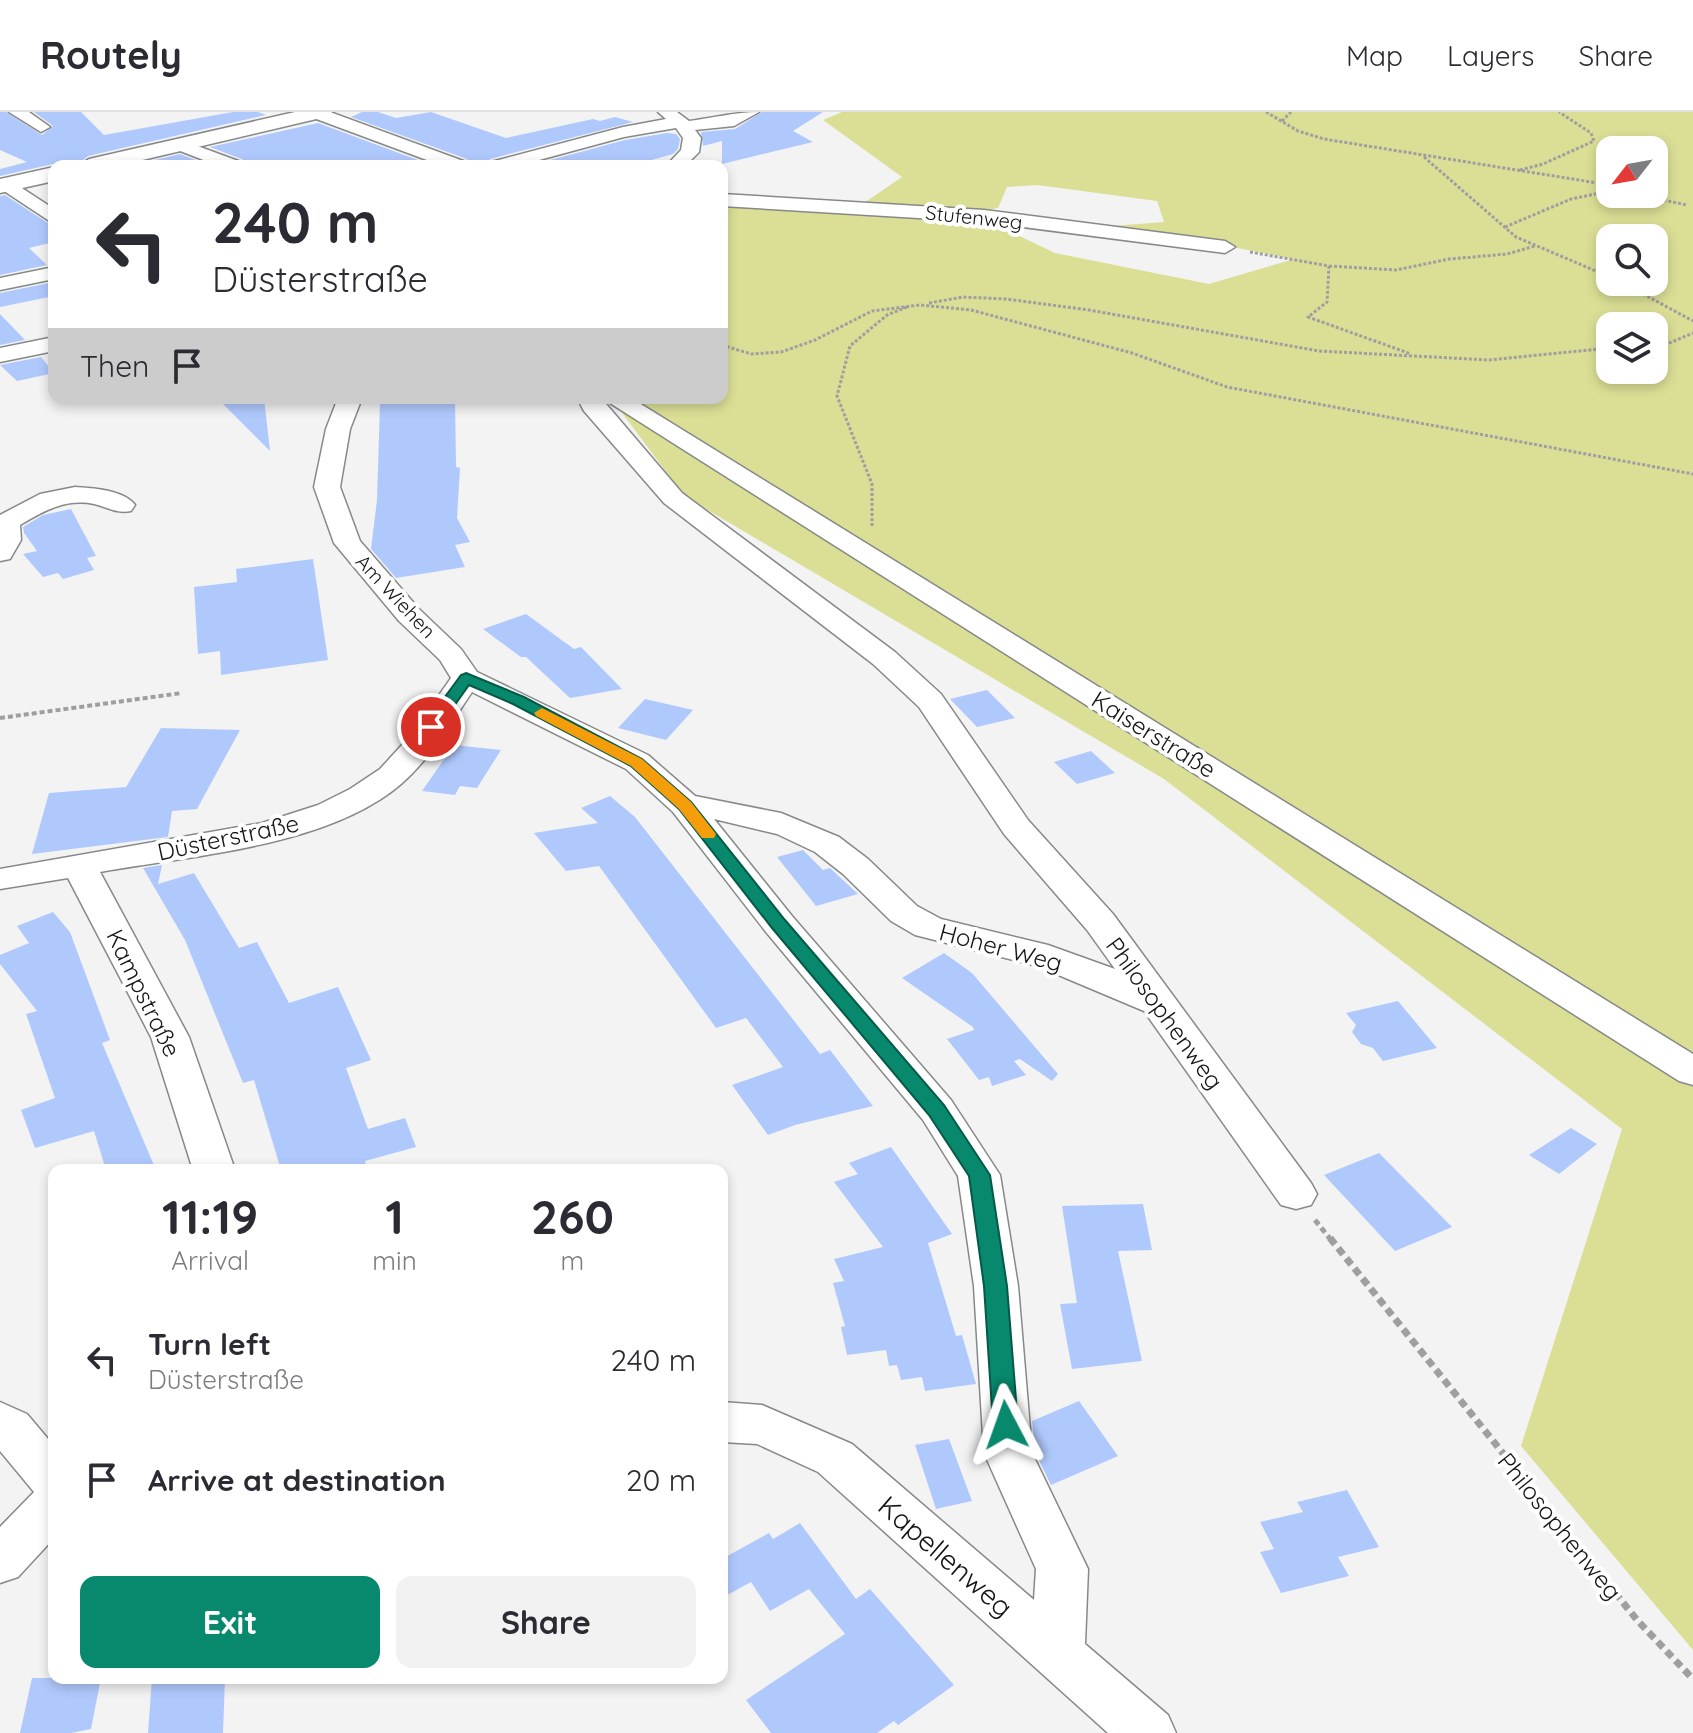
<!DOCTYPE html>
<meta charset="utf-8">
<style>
body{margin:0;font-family:Quicksand,sans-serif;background:#f2f2f3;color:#2b2b33;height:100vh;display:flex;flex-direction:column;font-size:30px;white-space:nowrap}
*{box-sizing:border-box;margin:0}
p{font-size:26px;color:#7c7c81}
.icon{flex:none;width:44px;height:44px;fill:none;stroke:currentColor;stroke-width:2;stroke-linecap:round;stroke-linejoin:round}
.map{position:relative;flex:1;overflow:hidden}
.drawer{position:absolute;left:48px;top:1052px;width:680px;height:520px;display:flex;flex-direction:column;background:#fff;border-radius:16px;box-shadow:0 4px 12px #0003}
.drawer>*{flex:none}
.banner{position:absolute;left:48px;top:48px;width:680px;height:244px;border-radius:16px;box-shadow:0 4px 12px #0003;background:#fff;color:#2b2b33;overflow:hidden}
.needle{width:52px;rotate:239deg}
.tools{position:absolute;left:1596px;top:24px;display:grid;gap:16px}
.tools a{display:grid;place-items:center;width:72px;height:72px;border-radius:16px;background:#fff;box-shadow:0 4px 12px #0003;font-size:40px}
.pin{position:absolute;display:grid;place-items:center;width:68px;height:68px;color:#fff;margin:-34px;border:4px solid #fff;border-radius:50%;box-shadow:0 2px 8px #0007}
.me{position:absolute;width:88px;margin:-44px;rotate:356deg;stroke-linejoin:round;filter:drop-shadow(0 0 6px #0008)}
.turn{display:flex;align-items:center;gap:28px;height:168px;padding:0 32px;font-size:36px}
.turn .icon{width:104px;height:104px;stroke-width:2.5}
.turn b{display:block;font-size:56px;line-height:68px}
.then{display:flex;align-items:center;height:76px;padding:0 32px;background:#0003;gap:16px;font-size:30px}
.eta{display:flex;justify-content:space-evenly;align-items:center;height:136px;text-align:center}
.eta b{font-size:48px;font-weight:700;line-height:56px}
.cta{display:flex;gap:16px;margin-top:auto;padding:16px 32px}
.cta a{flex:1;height:92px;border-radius:16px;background:#08896d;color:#fff;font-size:32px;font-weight:700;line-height:92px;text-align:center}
.cta a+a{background:#f2f2f3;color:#2b2b33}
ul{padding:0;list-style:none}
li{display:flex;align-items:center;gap:24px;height:120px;padding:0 32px}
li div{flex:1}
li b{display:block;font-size:30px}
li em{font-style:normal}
header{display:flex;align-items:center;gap:48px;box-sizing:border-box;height:112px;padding:0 40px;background:#fff;border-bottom:2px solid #e1e1e2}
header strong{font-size:38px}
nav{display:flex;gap:44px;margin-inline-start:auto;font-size:28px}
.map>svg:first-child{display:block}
.green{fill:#dbdf95;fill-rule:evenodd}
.building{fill:#b0c9fd}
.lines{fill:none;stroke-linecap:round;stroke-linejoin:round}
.minor-casing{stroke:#878888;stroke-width:3}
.major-casing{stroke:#878888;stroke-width:3}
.path-far3{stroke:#9f9f9f;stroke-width:3;stroke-dasharray:3 2;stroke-linecap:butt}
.path-far2{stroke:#9f9f9f;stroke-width:4;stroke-dasharray:5 3;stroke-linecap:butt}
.path-far1{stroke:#9f9f9f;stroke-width:5;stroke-dasharray:6 4;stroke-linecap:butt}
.path{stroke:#9f9f9f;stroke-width:7;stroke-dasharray:8 5;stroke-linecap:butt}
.minor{fill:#fff;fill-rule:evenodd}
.major{fill:#fff;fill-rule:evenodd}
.route{fill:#08896d;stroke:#055947;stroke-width:2}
.slow{fill:#f59e0b}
.labels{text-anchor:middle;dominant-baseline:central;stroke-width:8;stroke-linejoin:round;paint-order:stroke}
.far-street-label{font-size:20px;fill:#151515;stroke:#fff}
.street-label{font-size:24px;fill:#151515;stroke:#fff}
.near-street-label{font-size:28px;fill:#151515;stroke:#fff}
</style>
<header>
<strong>Routely</strong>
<nav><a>Map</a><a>Layers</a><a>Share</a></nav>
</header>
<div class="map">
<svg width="1693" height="1621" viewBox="0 0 1693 1621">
<rect width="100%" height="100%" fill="#f3f3f4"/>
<!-- green -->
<path class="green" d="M842,0H1693V1538L1521,1334L1622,1017L1164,667L684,384L611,286H722V92L984,107L1055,141L1209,172L1294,147L1227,134L1087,116L1164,110L1157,89L1037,73L1007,75L998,96L976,100L861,93L902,65L823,8ZM1610,38H1654V82H1610ZM1610,126H1654V170H1610ZM1610,214H1654V258H1610Z"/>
<!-- building -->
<path class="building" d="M0,0H6L42,23L53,14L34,0H81L104,23L233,0H258L266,3L88,44L75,54L53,52L0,64V57L27,50L0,38Z
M362,0H378L396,6L431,0L506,26L593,7L600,9L615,5L633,10L490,47L485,54H472L467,47L351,5Z
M762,0H823L793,19L813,30L722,52V29L703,34L701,20L735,17Z
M318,11L434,54H247L242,47L210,35Z
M667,21L676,22L680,27L678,37L673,42L630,54H528L625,28Z
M180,42L211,54H130Z
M5,83L54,115V130L29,136L47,153L0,163V84Z
M54,170V184L0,195V181Z
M0,202L25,228L0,233Z
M41,245L54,261L17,269L0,253Z
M217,286H264L270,339Z
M406,286H455L456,355L460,356L457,406L470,430L455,433L465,455L396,466L371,437L377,388L380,291H406Z
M71,397L96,444L87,446L94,458L63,467L58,461L43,465L23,442L37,439L24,421L23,415L43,403Z
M313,447L328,548L221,563L220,539L198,542L194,475L237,470L236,457Z
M526,502L574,537L581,535L622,577L570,586L526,545H521L483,517Z
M987,578L1015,606L977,615L950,587Z
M645,587L693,598L666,628L618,616Z
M161,616L240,618L197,697L172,699L168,725L32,742L49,681L126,675Z
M454,633L501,638L477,676L460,674L455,683L422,679Z
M1091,639L1115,661L1077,672L1054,650Z
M610,684L635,705L820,942L830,938L873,994L795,1013L768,1023L732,973L783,955L746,906L716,916L599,754L566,759L534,721L598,711L581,696Z
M803,738L823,758L830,756L858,782L816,794L777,745Z
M162,753L158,772L194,761L239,836L257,830L289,891L338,875L371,948L346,956L368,1017L405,1006L416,1035L365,1049L367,1058H281L254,968L243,971L185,828L143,756Z
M53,800L70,820L110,928L102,931L156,1058H106L94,1019L35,1036L21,998L55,986L26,902L37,899L0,852V843L29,831L17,814Z
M944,841L972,861L1058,962L1052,969L1020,947L1014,949L1026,963L992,974L989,965L979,968L947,927L974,918L973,915L902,866Z
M1398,889L1437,936L1383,949L1373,936L1361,932L1352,920L1356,913L1346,901Z
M1571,1016L1597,1032L1559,1062L1529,1043Z
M891,1035L952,1122L928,1131L956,1224L962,1223L976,1272L925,1279L922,1265L901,1268L897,1253L889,1254L886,1238L847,1243L841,1215L845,1214L833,1171L844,1169L834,1147L883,1135L834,1070L858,1062L849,1051Z
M1379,1041L1452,1115L1395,1139L1324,1063Z
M1143,1092L1152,1138L1118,1139L1142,1249L1072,1257L1060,1192L1077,1191L1062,1094Z
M1079,1289L1118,1344L1051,1373L1035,1340L1032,1309Z
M949,1327L972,1389L936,1397L915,1333Z
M1347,1378L1379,1435L1338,1445L1349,1464L1281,1481L1260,1440L1274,1437L1260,1410L1303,1400L1297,1390Z
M800,1411L856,1487L870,1477L954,1573L898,1613L894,1609L877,1621H771L746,1588L845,1522L809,1477L770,1499L751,1470L722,1486V1447L769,1421L773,1427Z
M32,1566H101L91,1617L71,1621H20Z
M152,1566H225L223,1621H148Z"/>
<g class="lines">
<defs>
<path id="minor" d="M9,0H29L50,15L41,20Z
M330,0L466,50L469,54H443L311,5L309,1Z
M658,0H677L689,9C713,6 735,0 759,0L734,14L695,18L701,26L699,40L685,54H666L681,38L683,26L676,16L624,25L517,54H488L491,50L623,15L666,7Z
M181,28L241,50L244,54H219L175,37L172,33L175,29Z
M8,67L54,97V112L1,77V69Z
M722,82L984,98L1225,129L1235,135L1225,141L984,110L722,94Z
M54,155V167L0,178V166Z
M54,225V239L0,250V236Z
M338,286H362L350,317L340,375L360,429L419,497L461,537L477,560L648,643L695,684L781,701L839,725L868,747L917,794L941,807L1048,833L1115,857L1087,818L1004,722L919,595L873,552L664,391L584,299L577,286H601L682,381L895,540L941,582L1028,708L1113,802L1311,1071L1317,1082L1311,1093L1296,1097L1281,1093L1144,899L1037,854L915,823L891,809L843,762L815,740L777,722L714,707L792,804L951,988L1000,1063L1018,1174L1032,1341L1088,1457L1085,1532L1168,1603L1176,1621H1108L818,1360L757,1332L722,1330V1290L762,1293L852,1332L1034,1488L1036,1457L984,1341L974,1174L958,1064L923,1008L766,820L673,700L626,657L472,580C451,611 430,647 401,672C329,734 191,744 100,760L189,925L235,1058H193L151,925L68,766L0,777V757L262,711L318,693L350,677L380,657L411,623L451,566L440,548L399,509L334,431L314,375L326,317Z
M602,286H631L1693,942V973L1679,969Z
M75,375C93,376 124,378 135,393L131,399C117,402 107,395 94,392C66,386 43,399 20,413L21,428L10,447L0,449V403L40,382Z
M0,1290L27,1302L54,1334V1426L18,1465L0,1471V1415L34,1380L0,1339Z"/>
<path id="major" d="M295,0H332L329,4L117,54H78L89,47Z
M54,55V69L0,81V67Z"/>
</defs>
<!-- minor casing -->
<use href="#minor" class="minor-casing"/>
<!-- major casing -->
<use href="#major" class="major-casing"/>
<!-- path-far3 -->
<path class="path-far3" d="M1266,0L1298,19L1324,27L1610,73
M1282,9L1291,0
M1424,45L1516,125L1610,165
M1520,58L1543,52L1594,29L1591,21L1559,0
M1634,82L1687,93
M1505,115L1571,87L1610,79
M1250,140L1329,154L1327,190L1308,205L1411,242
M1329,154L1396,158L1449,147L1507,142L1535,134
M1621,170L1693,209
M929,191L963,185L1006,187L1089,198L1319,239L1489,248L1610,236
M722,233L751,242L781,240L815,228L872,199L920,193L971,198L1132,241L1227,275L1693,362
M1654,233L1667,232L1693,221
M872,414V372L837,284L850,234L887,203L907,195"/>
<!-- path-far2 -->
<path class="path-far2" d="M0,606L182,581"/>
<!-- path-far1 -->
<path class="path-far1" d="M1315,1108L1331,1128"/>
<!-- path -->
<path class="path" d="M1330,1126L1637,1508L1693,1567"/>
<!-- minor -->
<use href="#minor" class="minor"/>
<!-- major -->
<use href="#major" class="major"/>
</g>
<!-- route -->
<path class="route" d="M466,561L524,585L642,647L691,690L785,808L944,993L990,1063L1007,1174L1018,1313L1014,1320L1006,1323L997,1320L993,1313L984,1174L969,1064L929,1003L772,816L679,697L631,654L513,592L469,573L437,618H425V612L461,563Z"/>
<!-- slow -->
<path class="slow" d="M542,596L642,647L691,690L716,722L714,726H702L679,697L631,654L536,604L534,601Z"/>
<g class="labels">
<!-- far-street labels -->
<g class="far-street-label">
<text transform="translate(974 105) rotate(6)">Stufenweg</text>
<text transform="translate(396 484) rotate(47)">Am Wiehen</text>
</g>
<!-- street labels -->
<g class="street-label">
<text transform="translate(1154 622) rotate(32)">Kaiserstraße</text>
<text transform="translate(228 725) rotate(-12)">Düsterstraße</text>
<text transform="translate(1001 835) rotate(15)">Hoher Weg</text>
<text transform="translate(144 881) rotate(64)">Kampstraße</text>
<text transform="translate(1165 901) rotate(54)">Philosophenweg</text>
<text transform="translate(1560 1414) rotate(51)">Philosophenweg</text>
</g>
<!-- near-street labels -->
<g class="near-street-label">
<text transform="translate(946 1444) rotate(41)">Kapellenweg</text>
</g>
</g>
</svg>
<div class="tools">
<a><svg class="needle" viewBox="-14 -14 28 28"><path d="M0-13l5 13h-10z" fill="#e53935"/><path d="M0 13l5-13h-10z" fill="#7c7c81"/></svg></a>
<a><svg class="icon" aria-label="search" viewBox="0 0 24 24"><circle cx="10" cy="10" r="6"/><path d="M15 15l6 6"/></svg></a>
<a><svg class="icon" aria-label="layers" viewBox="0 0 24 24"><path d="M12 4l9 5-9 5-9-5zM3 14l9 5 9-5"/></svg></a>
</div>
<div class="pin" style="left:431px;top:615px;background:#d93025"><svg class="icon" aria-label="arrive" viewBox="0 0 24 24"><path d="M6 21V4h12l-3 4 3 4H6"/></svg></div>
<svg class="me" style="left:1006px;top:1313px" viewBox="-20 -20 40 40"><path d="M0-17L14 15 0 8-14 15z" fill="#08896d" stroke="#fff" stroke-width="4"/></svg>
<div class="banner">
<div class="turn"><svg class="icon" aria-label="left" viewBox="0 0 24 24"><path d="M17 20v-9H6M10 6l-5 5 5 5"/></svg><div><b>240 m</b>Düsterstraße</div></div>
<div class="then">Then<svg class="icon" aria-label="arrive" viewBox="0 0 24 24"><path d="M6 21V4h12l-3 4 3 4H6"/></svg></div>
</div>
<section class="drawer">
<div class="eta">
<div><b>11:19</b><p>Arrival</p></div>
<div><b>1</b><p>min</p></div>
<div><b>260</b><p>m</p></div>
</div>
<ul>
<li><svg class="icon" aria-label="left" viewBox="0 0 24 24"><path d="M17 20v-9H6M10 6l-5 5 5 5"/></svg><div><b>Turn left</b><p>Düsterstraße</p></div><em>240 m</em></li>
<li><svg class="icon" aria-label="arrive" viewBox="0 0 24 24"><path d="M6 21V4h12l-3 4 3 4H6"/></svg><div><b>Arrive at destination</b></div><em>20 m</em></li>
</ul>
<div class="cta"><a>Exit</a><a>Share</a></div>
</section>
</div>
